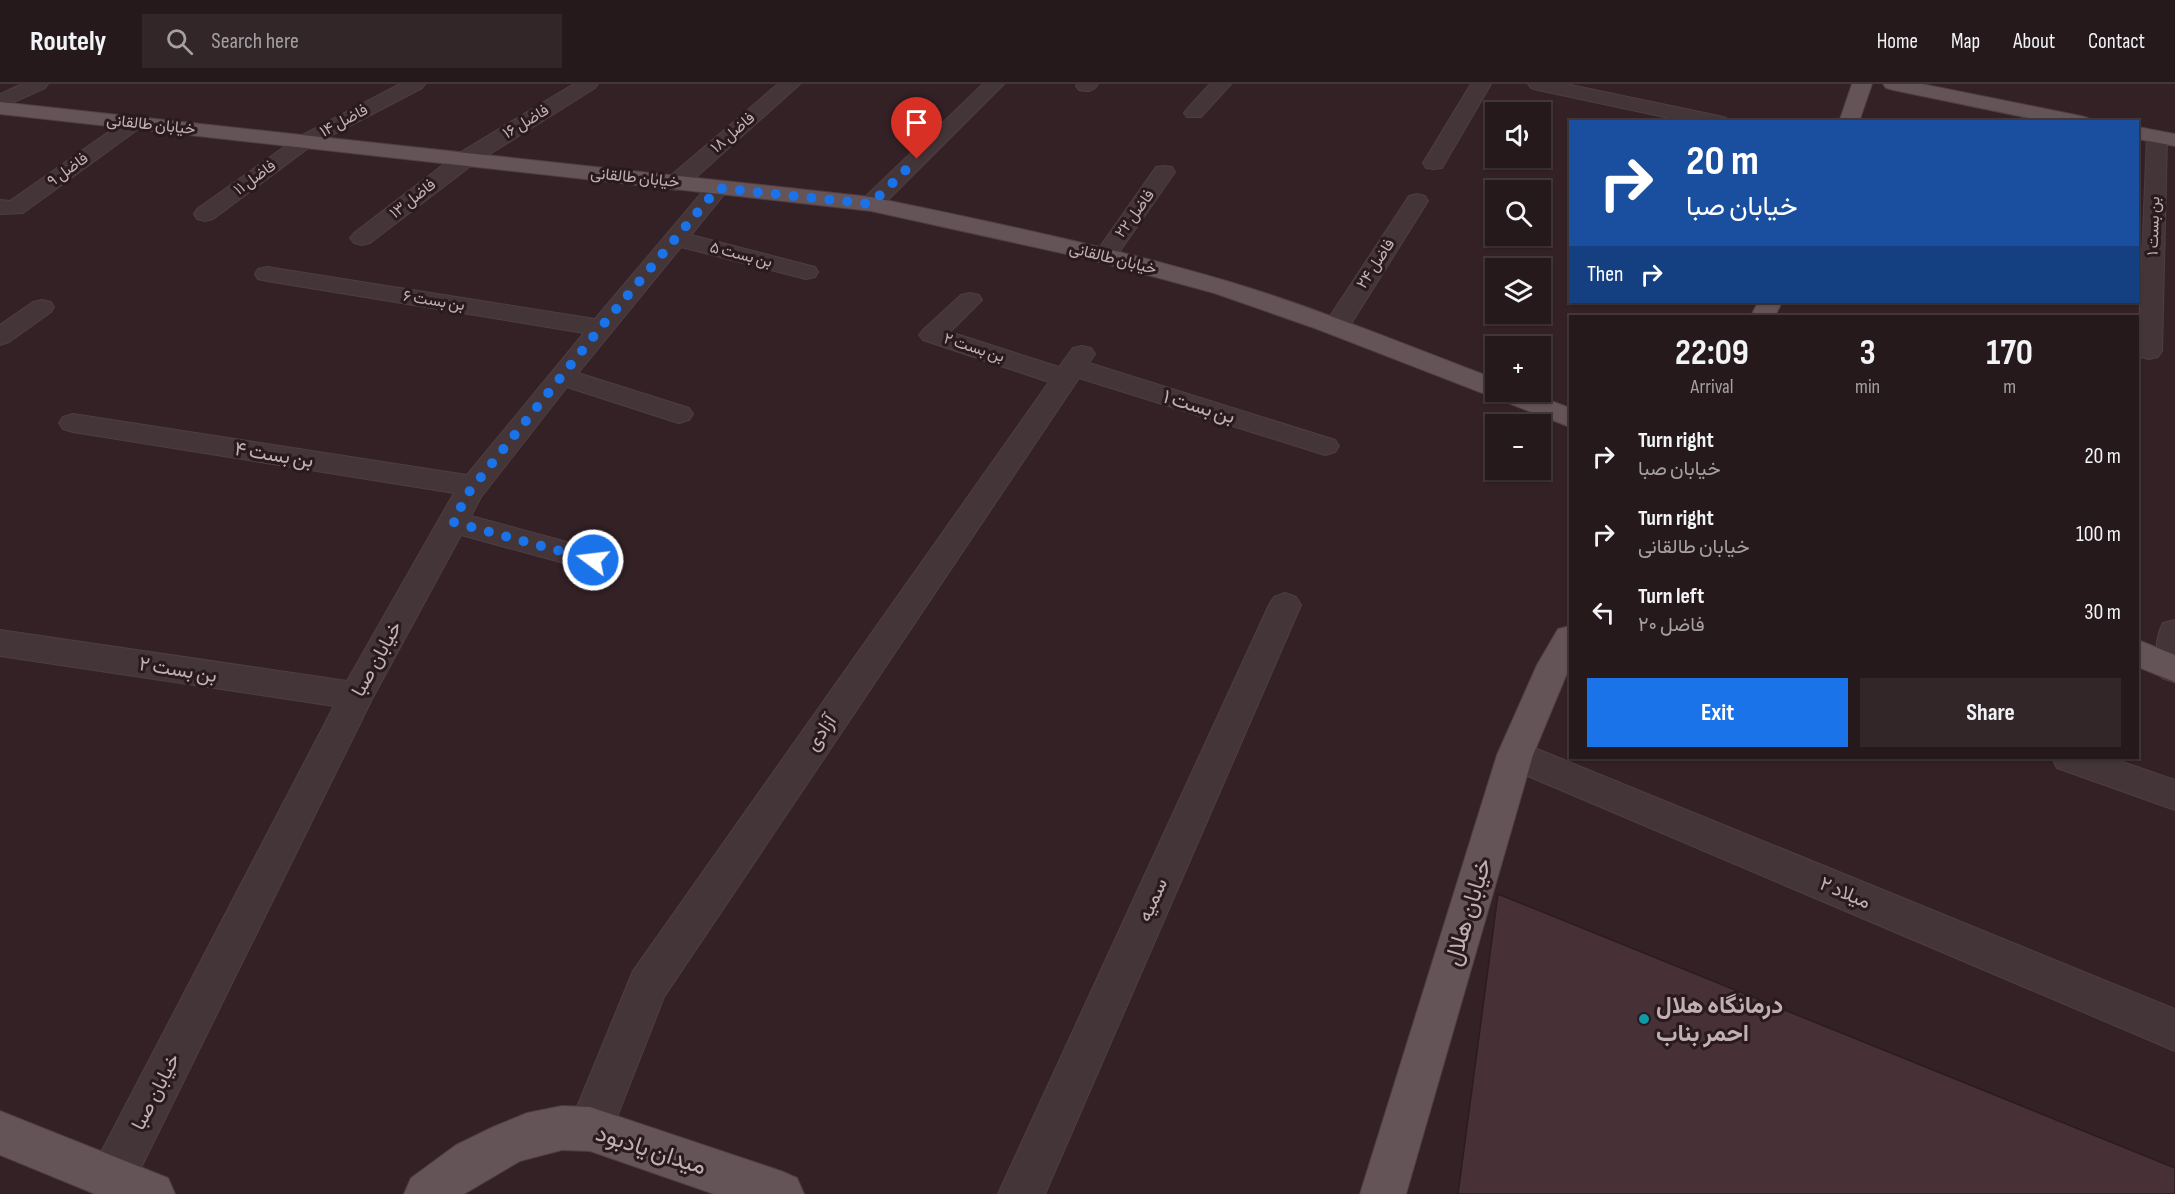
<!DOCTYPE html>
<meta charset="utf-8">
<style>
body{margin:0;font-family:"Sofia Sans Condensed",Vazirmatn,sans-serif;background:#322629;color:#f1f3f6;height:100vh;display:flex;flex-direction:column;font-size:22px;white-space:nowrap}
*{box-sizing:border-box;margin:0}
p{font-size:20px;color:#a4a0a3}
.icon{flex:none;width:33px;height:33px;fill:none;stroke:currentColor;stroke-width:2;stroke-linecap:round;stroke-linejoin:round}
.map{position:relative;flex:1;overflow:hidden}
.side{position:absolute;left:1569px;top:231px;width:570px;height:444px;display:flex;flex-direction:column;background:#26191c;border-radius:0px;box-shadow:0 2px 4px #0004,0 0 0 2px #42383b}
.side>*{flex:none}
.top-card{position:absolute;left:1569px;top:36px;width:570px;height:183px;border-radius:0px;box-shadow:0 2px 4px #0004,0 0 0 2px #42383b;background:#1a4fa0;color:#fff;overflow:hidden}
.tools{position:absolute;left:1485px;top:18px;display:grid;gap:12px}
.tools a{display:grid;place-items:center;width:66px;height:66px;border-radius:0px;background:#26191c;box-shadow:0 2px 4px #0004,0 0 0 2px #42383b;font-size:30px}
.pin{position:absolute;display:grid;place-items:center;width:51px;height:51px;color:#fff;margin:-62px -26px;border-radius:50% 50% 50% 0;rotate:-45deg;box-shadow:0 0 6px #0007}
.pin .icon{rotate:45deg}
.me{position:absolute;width:66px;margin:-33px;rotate:285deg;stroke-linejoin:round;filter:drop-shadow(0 0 4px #0008)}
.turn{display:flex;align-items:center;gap:21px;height:126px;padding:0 18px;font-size:27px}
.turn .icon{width:78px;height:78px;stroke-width:2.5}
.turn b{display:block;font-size:42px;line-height:51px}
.then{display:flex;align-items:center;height:57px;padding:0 18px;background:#0003;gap:12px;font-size:22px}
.eta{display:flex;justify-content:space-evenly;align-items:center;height:102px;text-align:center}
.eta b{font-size:36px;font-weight:700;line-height:42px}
.cta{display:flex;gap:12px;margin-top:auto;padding:12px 18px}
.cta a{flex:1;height:69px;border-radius:0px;background:#1a73e8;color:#fff;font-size:24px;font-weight:700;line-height:69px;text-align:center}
.cta a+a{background:#322629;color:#f1f3f6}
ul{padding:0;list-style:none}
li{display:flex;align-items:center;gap:18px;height:78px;padding:0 18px}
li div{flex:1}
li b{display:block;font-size:22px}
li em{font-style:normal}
header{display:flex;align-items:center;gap:36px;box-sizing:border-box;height:84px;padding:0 30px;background:#26191c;border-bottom:2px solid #42383b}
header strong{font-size:28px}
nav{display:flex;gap:33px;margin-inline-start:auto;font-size:21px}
.search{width:420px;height:54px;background:#322629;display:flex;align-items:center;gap:15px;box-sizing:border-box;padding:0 21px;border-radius:0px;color:#a4a0a3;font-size:22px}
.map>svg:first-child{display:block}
.building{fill:#473137;stroke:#2b1c20;stroke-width:1.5}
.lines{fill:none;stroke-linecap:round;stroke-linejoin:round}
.minor-casing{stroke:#4e3e42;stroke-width:2}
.major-casing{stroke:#4e3e42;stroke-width:2}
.minor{fill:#443538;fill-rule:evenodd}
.major{fill:#645357;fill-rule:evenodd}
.route{stroke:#1a73e8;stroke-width:10;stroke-dasharray:0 18}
.culture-dot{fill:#0f9aa8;stroke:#291a1e;stroke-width:2}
.labels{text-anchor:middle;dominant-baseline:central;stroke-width:6;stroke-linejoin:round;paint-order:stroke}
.far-street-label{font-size:16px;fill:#c1afb3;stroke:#291a1e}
.street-label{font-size:20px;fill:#c1afb3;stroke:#291a1e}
.near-street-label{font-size:24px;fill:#c1afb3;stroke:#291a1e}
.near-poi-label{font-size:24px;font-weight:bold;fill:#c1afb3;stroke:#291a1e;text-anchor:start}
</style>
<header>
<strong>Routely</strong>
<div class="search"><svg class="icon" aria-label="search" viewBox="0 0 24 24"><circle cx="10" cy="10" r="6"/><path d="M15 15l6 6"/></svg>Search here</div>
<nav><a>Home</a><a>Map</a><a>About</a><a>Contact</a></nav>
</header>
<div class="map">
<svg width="2175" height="1110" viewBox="0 0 2175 1110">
<rect width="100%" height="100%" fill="#332126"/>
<!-- building -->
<path class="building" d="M1498,810L2175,1084V1110H1458Z"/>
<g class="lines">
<defs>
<path id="minor" d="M22,0H48L45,4L0,24V10Z
M400,0H425L422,4L311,62L213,135L205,137L197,135L194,130L197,125L297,54Z
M574,0H598L595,4L472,81L370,159L362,161L354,159L350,154L354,149L456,71Z
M778,0H800L684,104L676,106L668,104L665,99L668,94Z
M983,0H1004L879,125L871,127L863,125L860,120L863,115Z
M1078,0H1098C1093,8 1088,8 1079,6L1076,2Z
M1210,0H1231L1201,33H1187L1184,29L1187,25Z
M1471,0H1491L1442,84L1434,85L1426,84L1423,79Z
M1528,0H1566L1719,32L1726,34L1729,38H1688L1538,6L1531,4Z
M134,33L141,35L144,39L141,43L23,129L0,130V116L10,117L127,35Z
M2157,47L2164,49L2167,53L2162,267L2158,273L2149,275L2140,273L2138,269L2147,53L2150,49Z
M1164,82L1172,83L1175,88L1113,177L1105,179L1097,177L1093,172L1097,167L1156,83Z
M718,97L726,99L729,104L691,151L815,183L818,188L815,193L806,195L681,163L578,289L689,324L693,330L689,336L679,339L669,336L567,303L481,413L471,432L604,468L609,476L604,484L593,487L461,451L372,615L128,1110H96L89,1094L96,1078L334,622L0,572V546L347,597L454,409L73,348L63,345L59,339L63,333L73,330L467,391L584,249L267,197L258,195L255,190L258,185L267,183L595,235L710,99Z
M1417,110L1425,112L1428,117L1349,243L1345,248L1336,251L1327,248L1323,243L1409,112Z
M970,209L979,211L982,216L950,248L1059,283L1073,264L1082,262L1091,264L1095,270L1089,279L1335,356L1339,362L1335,368L1325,371L1079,294L664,913L606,1061L590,1067L574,1061L568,1045L633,887L1049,298L923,256L919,251L923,246L961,211Z
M42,216L51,218L54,223L51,228L9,258L0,261V241L33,218Z
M1285,509L1296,513L1301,521L1045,1110H998L1269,521L1274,513Z
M2175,536V598H2174L2162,594C2154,579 2155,554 2163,539Z
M1515,656L2175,925V967L1502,681L1497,671L1502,661Z
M2052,674H2111L2175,696V726L2057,684Z"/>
<path id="major" d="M1852,0H1872L1859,38H1839Z
M1883,0H1922L2081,32L2088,34L2091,38H2048L1893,6L1886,4Z
M0,18L871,113C992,138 1112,163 1230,198C1320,225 1408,262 1496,295V308H1527L1570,324V343L1317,245L1214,209L1089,175L871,127L0,30Z
M2138,43L2175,50V62L2138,55Z
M1758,218H1782L1775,232H1751Z
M1570,542V582L1533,671L1406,1110H1360L1497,671L1537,581L1558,545Z
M2138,556L2175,571V598L2138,583Z
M562,1022L590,1023L781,1087L797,1094L804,1110H714L590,1067L562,1066L520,1077L464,1110H404L411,1094L456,1061L493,1043L527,1029Z
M0,1027L168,1094L175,1110H95L0,1071Z"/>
</defs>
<!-- minor casing -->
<use href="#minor" class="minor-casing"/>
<!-- major casing -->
<use href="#major" class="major-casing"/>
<!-- minor -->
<use href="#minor" class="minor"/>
<!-- major -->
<use href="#major" class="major"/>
</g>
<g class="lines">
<!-- route -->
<path class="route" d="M593,476L453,438L469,408L601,243L718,104L871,120L917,75"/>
</g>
<!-- markers -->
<circle class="culture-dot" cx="1644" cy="935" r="6"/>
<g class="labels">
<!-- far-street labels -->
<g class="far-street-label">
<text transform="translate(344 37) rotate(-28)">فاضل ۱۴</text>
<text transform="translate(526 38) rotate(-31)">فاضل ۱۶</text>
<text transform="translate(151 41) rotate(6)">خیابان طالقانی</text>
<text transform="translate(733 49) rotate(-41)">فاضل ۱۸</text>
<text transform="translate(68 86) rotate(-36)">فاضل ۹</text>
<text transform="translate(255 94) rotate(-36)">فاضل ۱۱</text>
<text transform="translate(635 94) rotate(6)">خیابان طالقانی</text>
<text transform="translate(413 115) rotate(-38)">فاضل ۱۳</text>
<text transform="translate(1135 130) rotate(-54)">فاضل ۲۲</text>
<text transform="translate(2154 142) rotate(-88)">بن بست ۱</text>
<text transform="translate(741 171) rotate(14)">بن بست ۵</text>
<text transform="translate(1113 175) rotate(14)">خیابان طالقانی</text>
<text transform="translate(1376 180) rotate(-57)">فاضل ۲۴</text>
<text transform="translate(434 217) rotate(9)">بن بست ۶</text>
<text transform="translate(974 264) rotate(18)">بن بست ۲</text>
</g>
<!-- street labels -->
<g class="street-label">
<text transform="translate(1199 323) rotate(17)">بن بست ۱</text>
<text transform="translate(274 371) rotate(9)">بن بست ۴</text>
<text transform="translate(377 575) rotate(-61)">خیابان صبا</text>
<text transform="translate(178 586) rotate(9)">بن بست ۲</text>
<text transform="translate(821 649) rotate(-56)">آزادی</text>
<text transform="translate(1845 809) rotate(23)">میلاد ۲</text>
<text transform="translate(1153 816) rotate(-66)">سمیه</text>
<text transform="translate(156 1008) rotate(-63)">خیابان صبا</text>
</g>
<!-- near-street labels -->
<g class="near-street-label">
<text transform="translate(1468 828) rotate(-73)">خیابان هلال</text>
<text transform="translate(651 1066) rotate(18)">میدان یادبود</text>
</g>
<!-- near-poi labels -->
<g class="near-poi-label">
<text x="1656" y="921">درمانگاه هلال<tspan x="1656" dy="28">احمر بناب</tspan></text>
</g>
</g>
</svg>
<div class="tools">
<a><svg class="icon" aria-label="sound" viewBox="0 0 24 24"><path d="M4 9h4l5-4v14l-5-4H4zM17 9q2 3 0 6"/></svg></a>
<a><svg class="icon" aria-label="search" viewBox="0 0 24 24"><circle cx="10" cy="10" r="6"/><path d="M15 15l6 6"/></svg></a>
<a><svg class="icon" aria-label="layers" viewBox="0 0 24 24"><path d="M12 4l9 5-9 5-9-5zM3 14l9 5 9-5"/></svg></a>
<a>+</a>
<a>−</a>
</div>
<div class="pin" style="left:917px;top:75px;background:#d93025"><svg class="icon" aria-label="arrive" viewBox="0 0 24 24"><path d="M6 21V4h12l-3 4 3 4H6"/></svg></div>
<svg class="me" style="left:593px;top:476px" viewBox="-20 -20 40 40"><circle r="17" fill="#1a73e8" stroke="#fff" stroke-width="3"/><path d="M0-11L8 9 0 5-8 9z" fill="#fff"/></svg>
<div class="top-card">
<div class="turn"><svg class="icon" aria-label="right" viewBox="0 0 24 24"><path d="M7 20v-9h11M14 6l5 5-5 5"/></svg><div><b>20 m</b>خیابان صبا</div></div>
<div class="then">Then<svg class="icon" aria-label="right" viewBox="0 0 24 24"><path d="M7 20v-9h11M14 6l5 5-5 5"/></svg></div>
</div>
<section class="side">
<div class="eta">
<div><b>22:09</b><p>Arrival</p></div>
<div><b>3</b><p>min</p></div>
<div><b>170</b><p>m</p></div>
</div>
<ul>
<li><svg class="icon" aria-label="right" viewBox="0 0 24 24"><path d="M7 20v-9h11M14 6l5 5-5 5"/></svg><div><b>Turn right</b><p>خیابان صبا</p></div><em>20 m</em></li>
<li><svg class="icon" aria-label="right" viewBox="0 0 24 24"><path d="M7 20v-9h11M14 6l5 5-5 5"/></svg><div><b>Turn right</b><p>خیابان طالقانی</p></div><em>100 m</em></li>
<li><svg class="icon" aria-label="left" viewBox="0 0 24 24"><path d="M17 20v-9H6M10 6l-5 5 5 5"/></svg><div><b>Turn left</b><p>فاضل ۲۰</p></div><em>30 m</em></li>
</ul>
<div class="cta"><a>Exit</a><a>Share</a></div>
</section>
</div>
